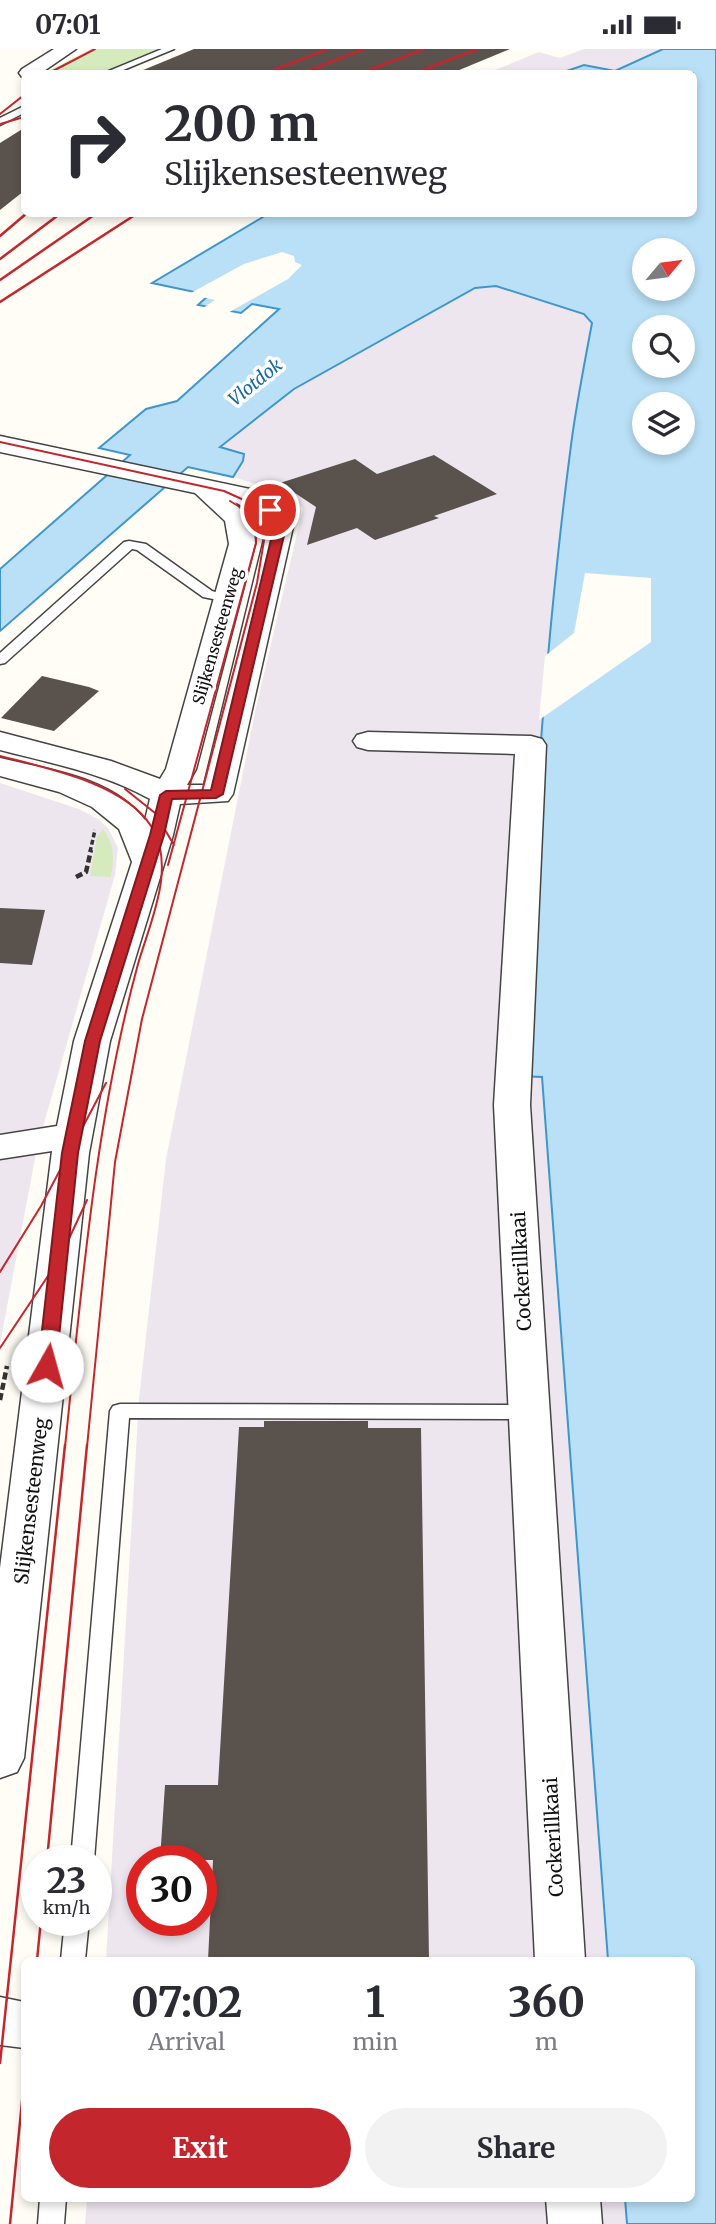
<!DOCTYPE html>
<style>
body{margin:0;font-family:Merriweather,serif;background:#f2f2f3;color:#2b2b33;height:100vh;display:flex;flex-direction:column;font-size:26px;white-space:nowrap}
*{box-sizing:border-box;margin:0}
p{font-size:23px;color:#7c7c81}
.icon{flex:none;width:38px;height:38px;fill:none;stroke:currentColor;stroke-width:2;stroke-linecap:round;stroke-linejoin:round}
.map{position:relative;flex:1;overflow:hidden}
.side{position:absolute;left:21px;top:1908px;width:674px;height:245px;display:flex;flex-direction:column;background:#fff;border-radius:10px;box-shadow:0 4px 10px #0003}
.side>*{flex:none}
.top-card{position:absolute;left:21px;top:21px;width:676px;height:147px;border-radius:10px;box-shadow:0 4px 10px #0003;background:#fff;color:#2b2b33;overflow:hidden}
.needle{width:46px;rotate:61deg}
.fabs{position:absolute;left:632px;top:189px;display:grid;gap:14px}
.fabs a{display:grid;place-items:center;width:63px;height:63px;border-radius:50%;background:#fff;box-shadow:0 4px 10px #0003;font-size:35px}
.speed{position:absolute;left:21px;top:1796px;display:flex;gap:14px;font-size:35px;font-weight:700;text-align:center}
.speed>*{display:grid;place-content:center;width:91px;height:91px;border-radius:50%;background:#fff;box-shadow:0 4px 10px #0003;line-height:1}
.speed small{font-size:18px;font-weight:400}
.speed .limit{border:10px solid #d22;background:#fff;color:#111}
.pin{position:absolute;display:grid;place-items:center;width:60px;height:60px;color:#fff;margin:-30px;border:4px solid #fff;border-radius:50%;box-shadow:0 2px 7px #0007}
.me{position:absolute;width:77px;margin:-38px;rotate:7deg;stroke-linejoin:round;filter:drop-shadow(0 0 5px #0008)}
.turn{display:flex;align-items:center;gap:24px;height:147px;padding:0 28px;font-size:32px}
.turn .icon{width:91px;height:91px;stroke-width:2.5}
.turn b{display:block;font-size:49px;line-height:60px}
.eta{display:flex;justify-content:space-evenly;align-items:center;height:119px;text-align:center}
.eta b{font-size:42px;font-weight:700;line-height:49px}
.action{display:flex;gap:14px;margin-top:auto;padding:14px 28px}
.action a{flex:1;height:80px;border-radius:42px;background:#c4262e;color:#fff;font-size:28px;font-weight:700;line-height:80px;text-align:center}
.action a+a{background:#f2f2f3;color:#2b2b33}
.status{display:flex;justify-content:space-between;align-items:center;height:49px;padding:0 35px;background:#fff;direction:ltr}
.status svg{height:19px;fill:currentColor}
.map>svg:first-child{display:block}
.industrial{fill:#eee6ef;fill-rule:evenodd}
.green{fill:#d5ebbd}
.water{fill:#b9e0f7;stroke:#3f96cf;stroke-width:2;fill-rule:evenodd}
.pier{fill:#fffdf5}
.building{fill:#5a524d}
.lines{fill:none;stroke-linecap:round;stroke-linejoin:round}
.service-casing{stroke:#444;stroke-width:3}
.minor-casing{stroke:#444;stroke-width:3}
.path-far1{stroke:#333;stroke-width:3.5;stroke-dasharray:5 2.5;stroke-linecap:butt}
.path{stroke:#333;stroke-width:4.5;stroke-dasharray:7 3.5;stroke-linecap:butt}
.service{fill:#fff;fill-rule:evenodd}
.minor{fill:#fff;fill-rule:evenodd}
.tram-far1{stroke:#c4262e;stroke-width:2}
.tram{stroke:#c4262e;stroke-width:2.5}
.rail{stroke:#c4262e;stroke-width:2.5}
.route{fill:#c4262e;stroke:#7f191e;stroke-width:2}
.labels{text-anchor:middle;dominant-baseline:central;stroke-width:7;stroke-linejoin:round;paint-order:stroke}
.far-street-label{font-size:16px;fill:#111;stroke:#fff}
.far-water-label{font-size:18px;font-style:italic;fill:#1768a6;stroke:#fff}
.street-label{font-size:19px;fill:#111;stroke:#fff}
</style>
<div class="status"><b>07:01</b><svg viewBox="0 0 49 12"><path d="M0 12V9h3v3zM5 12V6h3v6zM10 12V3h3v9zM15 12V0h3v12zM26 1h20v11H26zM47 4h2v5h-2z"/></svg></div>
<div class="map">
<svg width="716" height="2175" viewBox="0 0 716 2175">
<rect width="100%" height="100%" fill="#fffdf5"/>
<!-- industrial -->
<path class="industrial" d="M584,0H663L615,22L584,16L561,24H488L539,3L560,9Z
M496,237L584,265L592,274L570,401L559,496L540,692L519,1027L542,1028L608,1911H106L139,1350L166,1110L255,663L303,459L286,444L233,428L243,412L220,399L294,340L475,239ZM142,1811H201V1871H142Z
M0,734L79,760L98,770L108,779L118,799L115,826L37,1099L0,1295Z
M87,2149H625L627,2175H85Z"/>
<!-- green -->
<path class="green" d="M91,0H158L99,24H45Z
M103,780C115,797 114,808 111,828L90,827L97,788Z"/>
<!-- water -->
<path class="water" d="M663,0H716V2175H627L625,2149H691V1911H608L542,1028L518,1027C532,820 543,611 570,404C575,361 584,317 592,274L584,265L496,237L475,239L294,340L220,398L244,405L243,412L233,428L188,418L0,582V520L130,406L99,399L146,360L177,352L279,260L252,255L241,264L198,256L209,246L152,234L268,165L693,164V24H561L584,16L615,22ZM644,201H682V240H644ZM644,278H682V317H644ZM644,355H682V394H644Z"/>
<!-- pier -->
<path class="pier" d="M282,203L294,207L295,213L302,216L288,230L226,265L203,259L215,251L189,245L244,215Z
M585,524L651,529V593L539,671L545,607L574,584Z"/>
<!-- building -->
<path class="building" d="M194,0H510L452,24H136Z
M24,79V142L0,161V94Z
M434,406L497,445L434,467L439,469L375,491L357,479L307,496L316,458L280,434L355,410L377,425Z
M42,627L89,638L99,642L54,682L1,669Z
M0,859L45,861L32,916L0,914Z
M264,1372H368V1379H421L429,1911H208L213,1811H160L165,1736H218L239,1378H264Z"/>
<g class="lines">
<defs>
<path id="service" d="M162,0H174L116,24H104Z
M24,57V64L0,76V69Z
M129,492L146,495L212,542L235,549L228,553L203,548L137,501L132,500L5,614L0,615V604L124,493Z
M120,1355L528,1356L535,1358L538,1363L535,1368L528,1370L129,1369L94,1811H71L110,1362L113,1357Z
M65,1871H89L85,1911H61Z
M40,2149H66L64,2175H38Z"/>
<path id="minor" d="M54,0H76L41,24H24V29L22,28L19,24L22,20Z
M0,387L259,442L279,456L293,478L233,745L228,752L180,755L173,786L110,992L89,1104L24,1709L17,1723L0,1729V1519L52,1102L0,1110V1086L57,1077L74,992L132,813L119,780L92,758L59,743L0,727V709C49,721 112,728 145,771L150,750C104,724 50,714 0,701V683L111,712L160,730L166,720L229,495L225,472L195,444L0,403ZM235,453L260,467L267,478L204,736H187L196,720L255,495L254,477Z
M368,683L531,687L542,690L546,696L530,1056L585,1911H535L494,1056L515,705L368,701L357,698L353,692L357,686Z
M0,1948L24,1953V1999L0,1996Z
M546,2149H600L602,2175H548Z"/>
</defs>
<!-- service casing -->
<use href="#service" class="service-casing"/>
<!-- minor casing -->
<use href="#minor" class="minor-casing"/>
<!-- path-far1 -->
<path class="path-far1" d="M90,803L95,781"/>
<!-- path -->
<path class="path" d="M76,828L86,823L91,801
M0,1351L7,1317"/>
<!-- service -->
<use href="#service" class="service"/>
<!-- minor -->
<use href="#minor" class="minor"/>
<!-- tram-far1 -->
<path class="tram-far1" d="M49,24L95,0
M0,65L24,46
M0,75L24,68
M0,393L224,442L255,456L267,473L257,534L142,970L115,1113L87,1398
M0,707C46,719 124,734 151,777C177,818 150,873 138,915C95,1073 82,1236 65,1398
M125,740L155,764L174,796
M168,816L256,494C257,473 248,462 230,452
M0,1223L41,1157L106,1034
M0,1299L60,1209L87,1151"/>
<!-- tram -->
<path class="tram" d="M47,1811L87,1396
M37,1911L41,1871
M0,2014L65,1396
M10,2175L24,2032"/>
<!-- rail -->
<path class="rail" d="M266,24L328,0
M302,24L364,0
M361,24L424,0
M414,24L478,0
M0,187L27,164
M0,210L61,164
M0,231L97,164
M0,253L138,164"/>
</g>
<!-- route -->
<path class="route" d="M266,459H274L286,478L223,745L216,749L172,750L164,786L100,992L78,1104L56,1317L53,1321H41L38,1317L62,1104L85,992L150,786L160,746L166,742L211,741L274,478L265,461Z"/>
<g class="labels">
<!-- far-street labels -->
<g class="far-street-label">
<text transform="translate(217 587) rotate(-74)">Slijkensesteenweg</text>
</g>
<!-- far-water labels -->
<g class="far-water-label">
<text transform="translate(255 333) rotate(-39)">Vlotdok</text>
</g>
<!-- street labels -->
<g class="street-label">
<text transform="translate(521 1222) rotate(-93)">Cockerillkaai</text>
<text transform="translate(31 1452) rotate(-83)">Slijkensesteenweg</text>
<text transform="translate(553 1788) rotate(-93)">Cockerillkaai</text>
</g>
</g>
</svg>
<div class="fabs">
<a><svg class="needle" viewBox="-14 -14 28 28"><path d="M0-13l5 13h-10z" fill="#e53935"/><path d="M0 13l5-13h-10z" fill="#7c7c81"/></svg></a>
<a><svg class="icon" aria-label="search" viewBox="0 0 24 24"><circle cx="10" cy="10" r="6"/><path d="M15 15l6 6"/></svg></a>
<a><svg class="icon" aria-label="layers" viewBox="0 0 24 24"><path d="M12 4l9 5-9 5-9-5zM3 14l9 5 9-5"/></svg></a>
</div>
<div class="speed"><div>23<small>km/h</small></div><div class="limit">30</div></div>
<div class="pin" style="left:270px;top:461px;background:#d93025"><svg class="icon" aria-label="arrive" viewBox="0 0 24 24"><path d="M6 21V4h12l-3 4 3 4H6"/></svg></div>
<svg class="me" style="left:47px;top:1317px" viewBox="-20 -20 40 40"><circle r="19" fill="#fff"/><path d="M0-13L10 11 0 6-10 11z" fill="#c4262e"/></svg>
<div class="top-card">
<div class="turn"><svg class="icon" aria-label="right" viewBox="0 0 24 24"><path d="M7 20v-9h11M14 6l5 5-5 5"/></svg><div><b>200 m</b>Slijkensesteenweg</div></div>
</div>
<section class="side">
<div class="eta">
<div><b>07:02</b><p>Arrival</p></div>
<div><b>1</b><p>min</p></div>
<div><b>360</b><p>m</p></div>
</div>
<div class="action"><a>Exit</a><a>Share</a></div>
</section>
</div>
